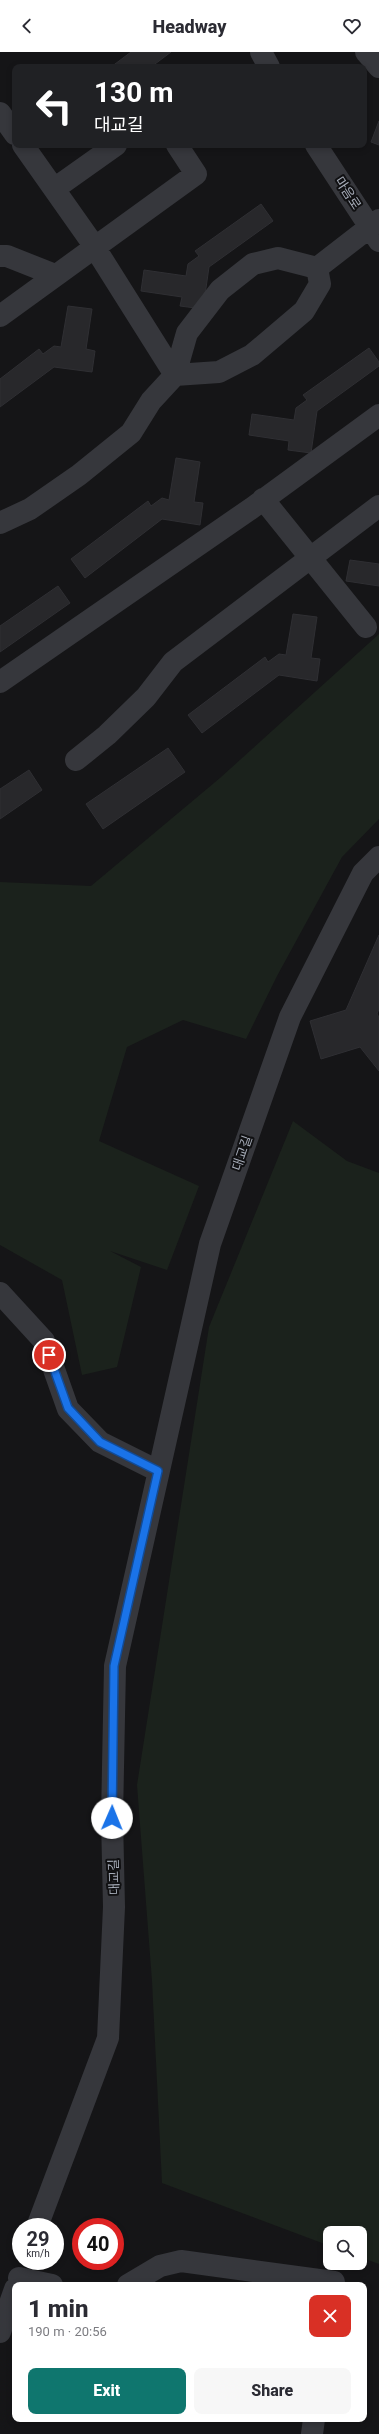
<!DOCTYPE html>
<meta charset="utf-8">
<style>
body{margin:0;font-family:Roboto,"Noto Sans KR",sans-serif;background:#f7f7f7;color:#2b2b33;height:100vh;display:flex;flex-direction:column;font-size:15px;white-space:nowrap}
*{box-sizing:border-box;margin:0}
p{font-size:13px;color:#7c7c81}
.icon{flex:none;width:22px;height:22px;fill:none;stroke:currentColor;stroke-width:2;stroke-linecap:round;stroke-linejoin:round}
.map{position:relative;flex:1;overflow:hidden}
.sheet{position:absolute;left:12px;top:2230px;width:355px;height:140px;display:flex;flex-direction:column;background:#fff;border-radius:8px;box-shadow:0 2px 6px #0003}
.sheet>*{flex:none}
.banner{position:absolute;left:12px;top:12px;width:355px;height:84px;border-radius:8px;box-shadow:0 2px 6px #0003;background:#202124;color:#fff;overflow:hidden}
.buttons{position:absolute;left:323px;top:2174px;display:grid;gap:8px}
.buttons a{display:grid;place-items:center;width:44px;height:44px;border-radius:8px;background:#fff;box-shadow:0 2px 6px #0003;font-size:20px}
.speed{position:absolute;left:12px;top:2166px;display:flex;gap:8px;font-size:20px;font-weight:700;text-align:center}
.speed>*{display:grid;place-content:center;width:52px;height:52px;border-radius:50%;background:#fff;box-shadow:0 2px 6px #0003;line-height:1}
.speed small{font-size:10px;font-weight:400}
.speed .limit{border:6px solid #d22;background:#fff;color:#111}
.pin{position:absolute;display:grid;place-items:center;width:34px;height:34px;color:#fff;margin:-17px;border:2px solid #fff;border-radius:50%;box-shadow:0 1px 4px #0007}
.me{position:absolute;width:44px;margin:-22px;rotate:1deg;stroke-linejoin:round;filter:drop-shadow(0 0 3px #0008)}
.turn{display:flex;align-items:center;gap:14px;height:84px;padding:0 16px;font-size:18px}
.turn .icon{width:52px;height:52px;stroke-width:2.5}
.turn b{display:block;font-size:28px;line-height:34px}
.round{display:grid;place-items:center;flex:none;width:42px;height:42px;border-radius:8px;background:#f7f7f7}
.head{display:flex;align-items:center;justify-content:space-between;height:68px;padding:0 16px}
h1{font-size:24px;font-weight:800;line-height:30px}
.action{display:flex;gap:8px;margin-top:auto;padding:8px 16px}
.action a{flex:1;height:46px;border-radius:8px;background:#0f766e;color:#fff;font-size:16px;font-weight:800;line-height:46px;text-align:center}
.action a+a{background:#f7f7f7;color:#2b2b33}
header{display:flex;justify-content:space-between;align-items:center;height:52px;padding:0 16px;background:#fff;font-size:18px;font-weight:800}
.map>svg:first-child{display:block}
.green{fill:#1b221c}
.building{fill:#28282b;stroke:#2f2f33}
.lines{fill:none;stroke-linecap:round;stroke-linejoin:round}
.minor{stroke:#36373c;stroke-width:22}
.route-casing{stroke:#114b97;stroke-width:10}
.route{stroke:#1a73e8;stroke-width:7}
.labels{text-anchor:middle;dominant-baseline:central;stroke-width:4;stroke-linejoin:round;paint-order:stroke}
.street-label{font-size:13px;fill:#a6acb8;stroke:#101012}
</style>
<header><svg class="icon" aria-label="back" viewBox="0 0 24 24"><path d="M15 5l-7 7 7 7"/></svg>Headway<svg class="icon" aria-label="heart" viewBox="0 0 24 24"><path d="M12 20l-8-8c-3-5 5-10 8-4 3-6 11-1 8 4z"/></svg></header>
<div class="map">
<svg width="379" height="2382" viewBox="0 0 379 2382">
<rect width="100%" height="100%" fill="#151517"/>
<!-- green -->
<path class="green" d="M379,582V767L342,805L277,924L246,987L183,968L127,995L99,1089L199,1134L167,1218L110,1199L141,1215L117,1315L82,1323L62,1228L0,1193V830L91,834L220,726Z
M293,1069L347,1109L379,1121V2212L360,2205V2181H330V2194L162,2131L152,1929L137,1733L209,1275Z"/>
<!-- building -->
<path class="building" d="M131,0H171L151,15H111Z
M379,69V93L371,90Z
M261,152L273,169L209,215L203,257L180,254L182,245L141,239L144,218L186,224L188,212L199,204L195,199Z
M68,254L92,257L86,297L95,299L92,320L54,315L0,355V327L39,297L43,302L54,294L61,295Z
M369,296L379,310V314L317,359L311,401L288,398L289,389L249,383L252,362L294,368L296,356L307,348L303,343Z
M176,406L200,410L194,450L203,451L200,473L162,467L85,526L71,507L148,449L151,454L162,446L169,448Z
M350,508L379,512V534L346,529Z
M58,534L70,551L0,600V574Z
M293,562L317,565L311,606L320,607L317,629L279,623L202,681L188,663L265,605L268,610L279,602L286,603Z
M168,696L185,720L103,777L86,752Z
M29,718L42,738L0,767V737Z
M379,883V957L377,962L379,965V1019L360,995L321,1007L310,969L346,958Z"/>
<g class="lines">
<!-- minor -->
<path class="minor" d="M261,0L269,15
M366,0L379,15
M0,61L15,82
M23,93L90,188L175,323
M316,93L379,189
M54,137L116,93
M0,204H7L55,223
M317,216L379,168
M0,264L196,122L177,93
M175,323L219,320L252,303L304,259L320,232L317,216
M263,447L366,575
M0,471L30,457L79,423L131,381L151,349L175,323L187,281L220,238L253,212L278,206L317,216
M0,630L252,456L379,363
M76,708L107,683L146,645L173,610L379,454
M0,1241L44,1289L68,1357L100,1390L158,1419
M37,2175L108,1986L114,1855L112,1766L115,1614L210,1192L290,965L363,821L379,805
M19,2226L52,2233
M128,2233L160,2214L181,2209L334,2230L333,2233
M0,2280L15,2237
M312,2382L314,2367"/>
</g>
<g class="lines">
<defs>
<path id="route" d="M49,1303L68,1356L100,1390L158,1419L114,1614L112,1766"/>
</defs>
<!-- route casing -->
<use href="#route" class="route-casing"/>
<!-- route -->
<use href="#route" class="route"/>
</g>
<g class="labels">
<!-- street labels -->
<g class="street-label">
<text transform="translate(348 141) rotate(57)">마음로</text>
<text transform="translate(242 1101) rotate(-71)">대교길</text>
<text transform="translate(114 1825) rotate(-92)">대교길</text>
</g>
</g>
</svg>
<div class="buttons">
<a><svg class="icon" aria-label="search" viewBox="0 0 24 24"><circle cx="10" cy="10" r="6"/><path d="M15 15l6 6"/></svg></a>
</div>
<div class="speed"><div>29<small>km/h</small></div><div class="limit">40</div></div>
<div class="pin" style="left:49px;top:1303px;background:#d93025"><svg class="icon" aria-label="arrive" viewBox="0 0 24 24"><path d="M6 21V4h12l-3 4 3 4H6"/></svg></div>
<svg class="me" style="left:112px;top:1766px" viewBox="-20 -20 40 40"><circle r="19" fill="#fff"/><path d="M0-13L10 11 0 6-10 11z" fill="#1a73e8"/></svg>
<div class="banner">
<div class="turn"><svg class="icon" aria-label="left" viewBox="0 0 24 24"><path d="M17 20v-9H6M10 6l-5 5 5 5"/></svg><div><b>130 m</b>대교길</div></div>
</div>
<section class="sheet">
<div class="head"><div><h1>1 min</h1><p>190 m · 20:56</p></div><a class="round" style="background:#d93025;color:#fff"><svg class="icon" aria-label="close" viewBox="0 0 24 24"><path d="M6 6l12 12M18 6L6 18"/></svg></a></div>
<div class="action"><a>Exit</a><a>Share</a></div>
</section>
</div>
